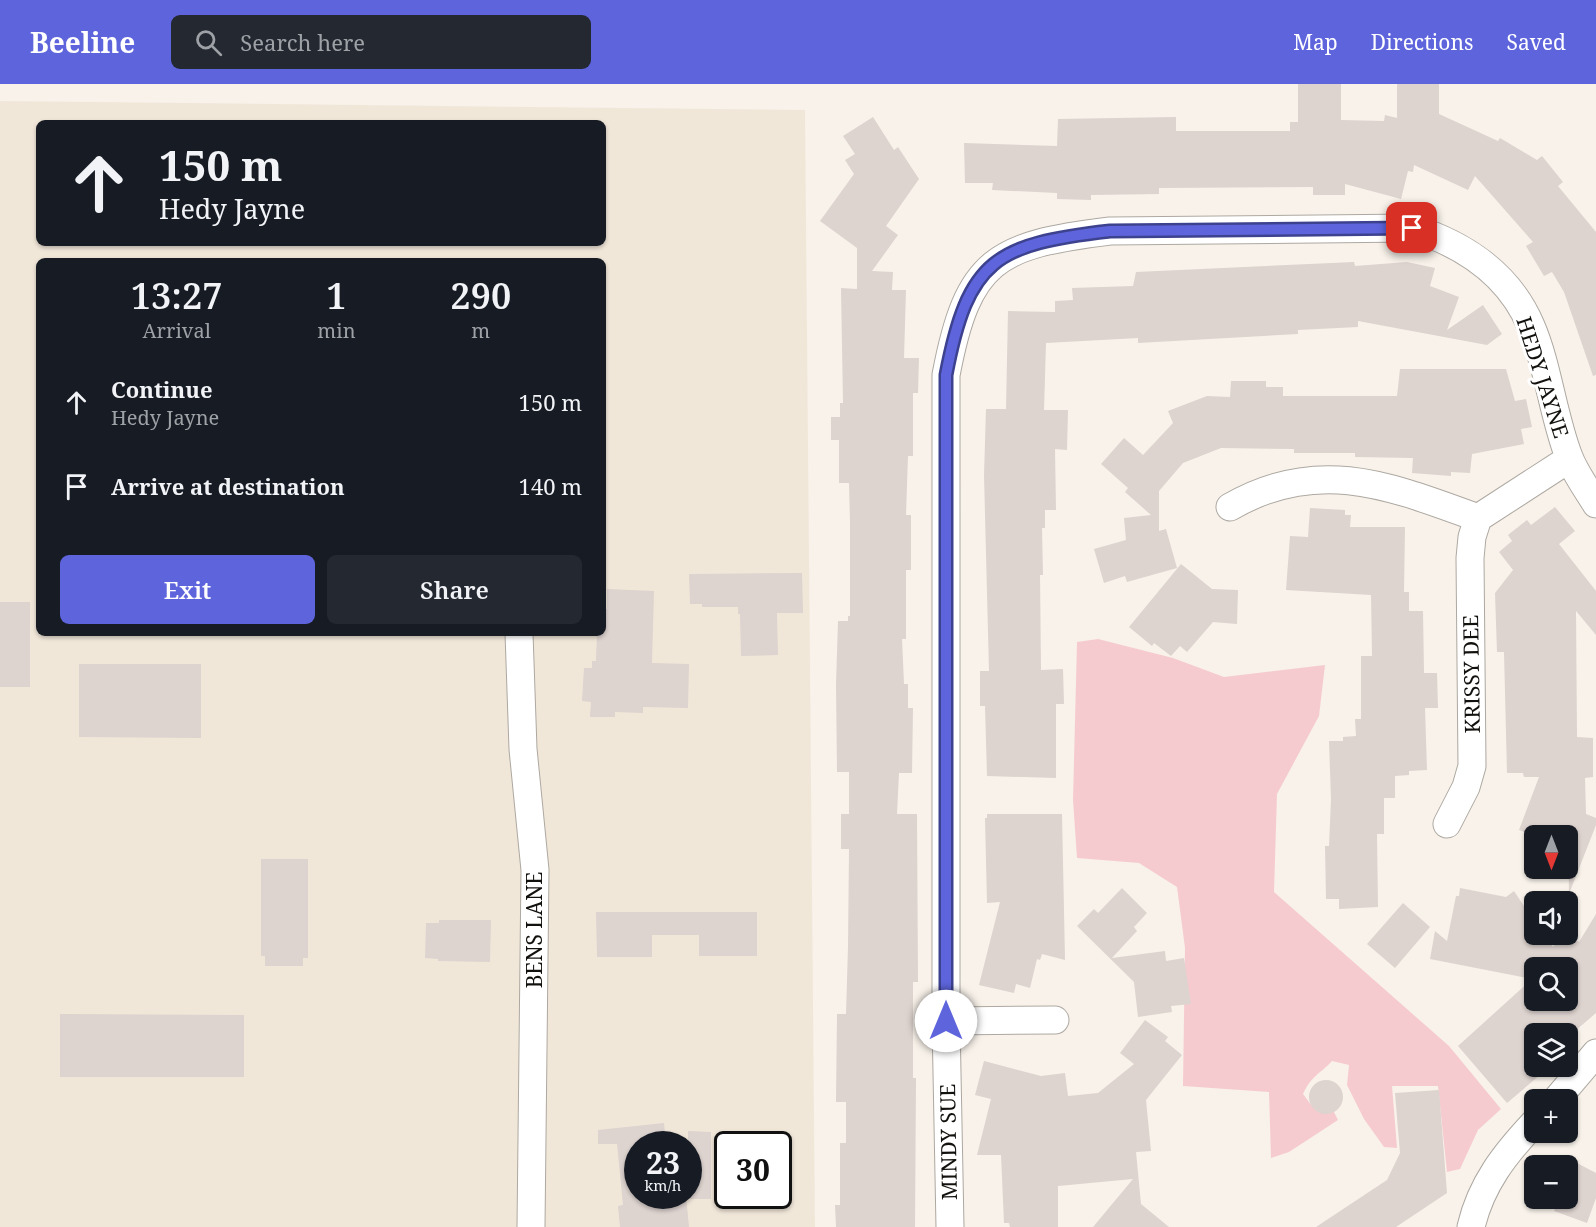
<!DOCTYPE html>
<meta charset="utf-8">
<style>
body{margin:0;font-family:"Noto Serif",serif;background:#242831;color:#f1f3f6;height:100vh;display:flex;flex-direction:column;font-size:22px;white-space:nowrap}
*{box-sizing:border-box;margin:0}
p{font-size:20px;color:#9ea1a6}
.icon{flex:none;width:33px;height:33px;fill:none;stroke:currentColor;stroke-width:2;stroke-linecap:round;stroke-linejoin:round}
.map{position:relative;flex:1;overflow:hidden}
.details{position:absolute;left:36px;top:174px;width:570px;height:378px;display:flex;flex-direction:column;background:#171b24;border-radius:9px;box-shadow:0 2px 4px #0004}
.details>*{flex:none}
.guide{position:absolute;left:36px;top:36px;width:570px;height:126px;border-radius:9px;box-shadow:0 2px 4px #0004;background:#171b24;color:#f1f3f6;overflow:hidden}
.needle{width:39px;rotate:180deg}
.buttons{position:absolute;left:1524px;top:741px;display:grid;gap:12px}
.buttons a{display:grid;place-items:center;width:54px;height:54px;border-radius:9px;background:#171b24;box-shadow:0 2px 4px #0004;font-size:30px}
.speed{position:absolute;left:624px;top:1047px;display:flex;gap:12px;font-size:30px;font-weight:700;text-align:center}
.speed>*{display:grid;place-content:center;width:78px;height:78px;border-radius:50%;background:#171b24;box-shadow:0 2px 4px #0004;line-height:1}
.speed small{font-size:15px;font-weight:400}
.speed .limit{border:3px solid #111;border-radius:9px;background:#fff;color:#111}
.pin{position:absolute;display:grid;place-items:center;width:51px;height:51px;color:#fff;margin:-26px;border-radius:12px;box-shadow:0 3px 9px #0006}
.me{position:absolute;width:66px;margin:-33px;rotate:0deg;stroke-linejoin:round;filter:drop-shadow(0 0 4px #0008)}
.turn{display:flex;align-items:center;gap:21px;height:126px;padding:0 24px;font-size:27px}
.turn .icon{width:78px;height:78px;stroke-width:2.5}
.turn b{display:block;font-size:42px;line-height:51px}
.eta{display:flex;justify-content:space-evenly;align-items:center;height:102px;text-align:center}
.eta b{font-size:36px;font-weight:600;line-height:42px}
.action{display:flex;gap:12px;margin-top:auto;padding:12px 24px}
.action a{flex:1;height:69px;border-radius:9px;background:#5e65dc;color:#fff;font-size:24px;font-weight:600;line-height:69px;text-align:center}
.action a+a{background:#242831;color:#f1f3f6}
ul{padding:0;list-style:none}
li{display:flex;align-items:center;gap:18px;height:84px;padding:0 24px}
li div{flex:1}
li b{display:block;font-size:22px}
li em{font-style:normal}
header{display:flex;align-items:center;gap:36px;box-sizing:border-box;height:84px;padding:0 30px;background:#5e65dc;color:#fff}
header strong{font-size:28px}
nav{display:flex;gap:33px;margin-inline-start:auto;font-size:21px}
.search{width:420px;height:54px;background:#242831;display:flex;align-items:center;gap:15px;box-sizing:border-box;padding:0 21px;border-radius:9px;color:#9ea1a6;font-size:22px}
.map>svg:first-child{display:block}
.built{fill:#f1e7d9;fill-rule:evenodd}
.green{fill:#f6cbcf}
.building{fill:#ddd3cf;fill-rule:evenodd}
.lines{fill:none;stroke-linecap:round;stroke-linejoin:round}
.minor-casing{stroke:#ada8a1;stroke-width:29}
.minor{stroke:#fff;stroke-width:27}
.route-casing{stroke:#3d428f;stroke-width:15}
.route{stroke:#5e65dc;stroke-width:10}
.labels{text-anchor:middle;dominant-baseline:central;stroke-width:6;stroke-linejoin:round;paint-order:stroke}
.street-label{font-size:21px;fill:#13110e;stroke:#fff}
</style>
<header>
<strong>Beeline</strong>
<div class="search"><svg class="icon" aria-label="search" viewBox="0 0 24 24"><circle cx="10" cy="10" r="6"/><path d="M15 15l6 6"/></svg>Search here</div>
<nav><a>Map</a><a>Directions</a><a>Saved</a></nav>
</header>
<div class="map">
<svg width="1596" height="1143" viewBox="0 0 1596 1143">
<rect width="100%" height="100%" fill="#f8f2ea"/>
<!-- built -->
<path class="built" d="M0,17L805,26L815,1143H0ZM39,39H603V159H39ZM39,177H603V549H39ZM638,1060H688V1112H638ZM728,1060H778V1112H728Z"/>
<!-- green -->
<path class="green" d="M1098,555L1173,574L1224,593L1325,581L1319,632L1277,710L1274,808L1449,962L1501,1025L1478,1046L1460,1085L1447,1088L1438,1002H1392L1397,1064L1384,1063L1364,1035L1347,1001L1349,981L1332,977C1319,991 1312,991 1303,1010L1312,1022L1333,1026L1338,1036L1289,1068L1271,1074L1269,1008L1183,1002L1185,864L1177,803L1139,779L1077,774L1073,716L1077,558Z"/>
<!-- building -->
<path class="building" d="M1298,0H1341V36L1384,37L1385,31L1397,34V0H1439V30L1498,57L1500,54L1537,76L1542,72L1563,98L1558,102L1596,148V291L1593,292L1564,208L1552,188L1544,192L1526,162L1533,158L1475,92L1468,106L1414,81L1413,88L1408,87L1401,115L1345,100V111H1313V103L1159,104V110L1091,111V116L1057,115V109L992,106L993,99H965L964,59L1057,62L1058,35L1176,33V47H1290V38H1298Z
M873,33L894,66L898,63L919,95L886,142L898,151L872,187L893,188L892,206H906L904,274H919L918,309H913V372H908L906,431H911V486H906V555H902L904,600H908V624H913L912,689H899L897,730H917L918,898H913V994H916L915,1143H836L835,1121H840V1059H846V1018H836L837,930H846L848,863L849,765H841V730H849V688H837L836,600L838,537H848V532H850V438L849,399H839V356H831V333H840V319H843L841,204L857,205V164L820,137L854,90L845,76L855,70L843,52Z
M1354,178L1355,182L1407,178L1435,184L1430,202L1459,213L1447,246L1483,221L1502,250L1487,261L1358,237V243L1298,246V250L1138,259V254L1046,259L1044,326H1068L1067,366L1055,365L1056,426H1045V444H1042L1043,491H1040L1041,586L1063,585L1064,620H1056V694L987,692L985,622H980V587H989L984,391L986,325H1006L1008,227L1055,228V217L1073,216L1072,204L1133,202L1136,188Z
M1400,285H1506L1515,317L1526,315L1532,343L1521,345L1524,360L1472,370L1470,389L1451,388V392L1412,389L1413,374L1355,373V369H1294V365L1221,364L1183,379L1159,407V447L1166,445L1177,484L1127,498L1125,492L1104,499L1094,465L1126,456L1124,434L1151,431L1125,408L1128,404L1101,380L1124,354L1143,371L1173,339L1168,327L1207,312L1230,313L1231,297H1266V303H1283V312H1397Z
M1555,423L1575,447L1559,460L1596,507V551L1576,527L1577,653L1593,654V693L1585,694L1586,730L1596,734V741L1569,810L1568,752H1535L1519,746L1539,693H1524L1523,689H1507L1504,568H1497L1495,509L1513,486L1499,468L1512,457L1508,451L1527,436L1531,441Z
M1310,424L1345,426V431H1351L1350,443H1405L1404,508H1409V527H1423L1424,589H1437L1438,624H1425L1427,686L1409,687V691L1395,692V714H1384V750H1377L1378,823L1339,825V815H1326L1325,762H1329L1331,715L1329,657H1343V653L1356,652L1355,635H1361V572H1372L1371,511L1286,506L1290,452L1308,453Z
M1181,480L1212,505L1238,506L1237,540L1213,538L1187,568L1180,562L1171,572L1154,559L1152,562L1129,543Z
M802,489L803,529H777L778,571L741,572L740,530H738V523H702V520H690L689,490Z
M607,505L654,507L652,579L689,580L688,624L643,623V629L615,628V633H590L591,618L582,617L584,584H592V577H596L597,549H603V525H607Z
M0,518H30V603H0Z
M79,580H201V654L79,653Z
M987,730H1062L1065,876L1042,870L1040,876L1037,875L1030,904L1016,900L1014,909L979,901L1000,818L987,819L985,734H987Z
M261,775H308V874H303V882H265V872H261Z
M1122,804L1147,829L1134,843L1137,847L1112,874L1165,867L1166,877L1184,874L1191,920L1171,922L1172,928L1138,933L1134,898L1077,842L1094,825L1098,829Z
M1460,804L1506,813L1514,807L1534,837V850H1544L1553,863L1558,856L1565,861L1572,853L1579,858L1596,830V929L1568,953V950H1534L1533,983L1540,991L1507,1019L1458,962L1532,895L1430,875L1435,847L1447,857L1456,812H1459ZM1534,884H1568V916H1534Z
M1403,819L1430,843L1395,884L1367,860Z
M596,828H757V872H699V851H652V873H597Z
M439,836H491L490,878L438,877V875L425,874L426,839H439Z
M60,930L244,931V993H60Z
M1145,936L1168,953L1165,957L1182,971L1146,1016L1151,1067L1136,1068L1141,1120L1169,1143H1093L1133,1095L1058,1102V1143H1010L1009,1139H1004L1001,1071H977L991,1015L975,1011L984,977L1041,992L1065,989L1068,1012L1098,1009L1134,980L1120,969Z
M1309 1013a17 17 0 1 1 34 0a17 17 0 1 1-34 0Z
M1439,1006L1447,1109L1396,1143H1316L1387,1096L1400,1069L1395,1009Z
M664,1039L666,1060H638V1112H686L689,1143H620L618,1122L623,1121L617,1060H598V1046Z
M688,1047L711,1048V1115H688Z
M1573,1077L1596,1089V1114L1587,1139L1554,1127L1559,1114H1568V1091Z"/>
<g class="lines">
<defs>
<path id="minor" d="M1230,423C1318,372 1390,402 1478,434L1569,375
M519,549L523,665L535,786L531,1143
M1447,740L1466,703L1472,682L1470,474L1472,453L1478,434
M946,937L1055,936
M1556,1016L1596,969
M950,1143L946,937V291C968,175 996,161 1110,147L1412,144C1463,160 1509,190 1531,242C1548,281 1553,332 1569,373C1575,389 1587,405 1596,420
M1471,1143C1481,1100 1505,1070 1534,1039"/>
</defs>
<!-- minor casing -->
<use href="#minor" class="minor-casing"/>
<!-- minor -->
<use href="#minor" class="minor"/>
</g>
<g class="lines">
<defs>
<path id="route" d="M946,937V291C968,175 996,160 1110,147L1412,144"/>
</defs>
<!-- route casing -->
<use href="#route" class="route-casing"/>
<!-- route -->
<use href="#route" class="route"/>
</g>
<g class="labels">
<!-- street labels -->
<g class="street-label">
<text transform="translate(1543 293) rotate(72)">HEDY JAYNE</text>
<text transform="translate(1471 590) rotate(-91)">KRISSY DEE</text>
<text transform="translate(534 846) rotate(-90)">BENS LANE</text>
<text transform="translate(948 1058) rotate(-91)">MINDY SUE</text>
</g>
</g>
</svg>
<div class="buttons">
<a><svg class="needle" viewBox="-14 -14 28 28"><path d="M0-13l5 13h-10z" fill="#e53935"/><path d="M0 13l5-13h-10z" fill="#9ea1a6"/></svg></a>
<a><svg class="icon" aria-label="sound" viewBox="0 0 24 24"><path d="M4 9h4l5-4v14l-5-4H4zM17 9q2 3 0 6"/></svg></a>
<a><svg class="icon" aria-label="search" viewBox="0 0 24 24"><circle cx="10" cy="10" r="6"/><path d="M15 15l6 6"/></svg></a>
<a><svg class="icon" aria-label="layers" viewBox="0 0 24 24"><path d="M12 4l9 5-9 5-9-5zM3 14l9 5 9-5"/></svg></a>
<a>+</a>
<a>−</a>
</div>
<div class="speed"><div>23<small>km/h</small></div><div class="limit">30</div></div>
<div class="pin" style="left:1412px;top:144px;background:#d93025"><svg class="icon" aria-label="arrive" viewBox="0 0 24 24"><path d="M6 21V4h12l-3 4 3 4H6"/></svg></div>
<svg class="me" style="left:946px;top:937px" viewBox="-20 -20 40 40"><circle r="19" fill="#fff"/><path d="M0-13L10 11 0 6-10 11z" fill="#5e65dc"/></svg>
<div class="guide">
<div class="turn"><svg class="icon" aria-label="ahead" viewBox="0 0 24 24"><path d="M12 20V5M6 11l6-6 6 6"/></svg><div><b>150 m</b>Hedy Jayne</div></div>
</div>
<section class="details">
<div class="eta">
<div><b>13:27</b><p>Arrival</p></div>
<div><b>1</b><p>min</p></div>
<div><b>290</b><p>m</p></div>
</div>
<ul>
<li><svg class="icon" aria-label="ahead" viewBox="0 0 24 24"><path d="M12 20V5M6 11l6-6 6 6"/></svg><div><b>Continue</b><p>Hedy Jayne</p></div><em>150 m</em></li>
<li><svg class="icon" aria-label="arrive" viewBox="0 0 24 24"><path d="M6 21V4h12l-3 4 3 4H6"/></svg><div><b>Arrive at destination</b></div><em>140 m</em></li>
</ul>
<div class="action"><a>Exit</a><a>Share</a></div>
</section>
</div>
